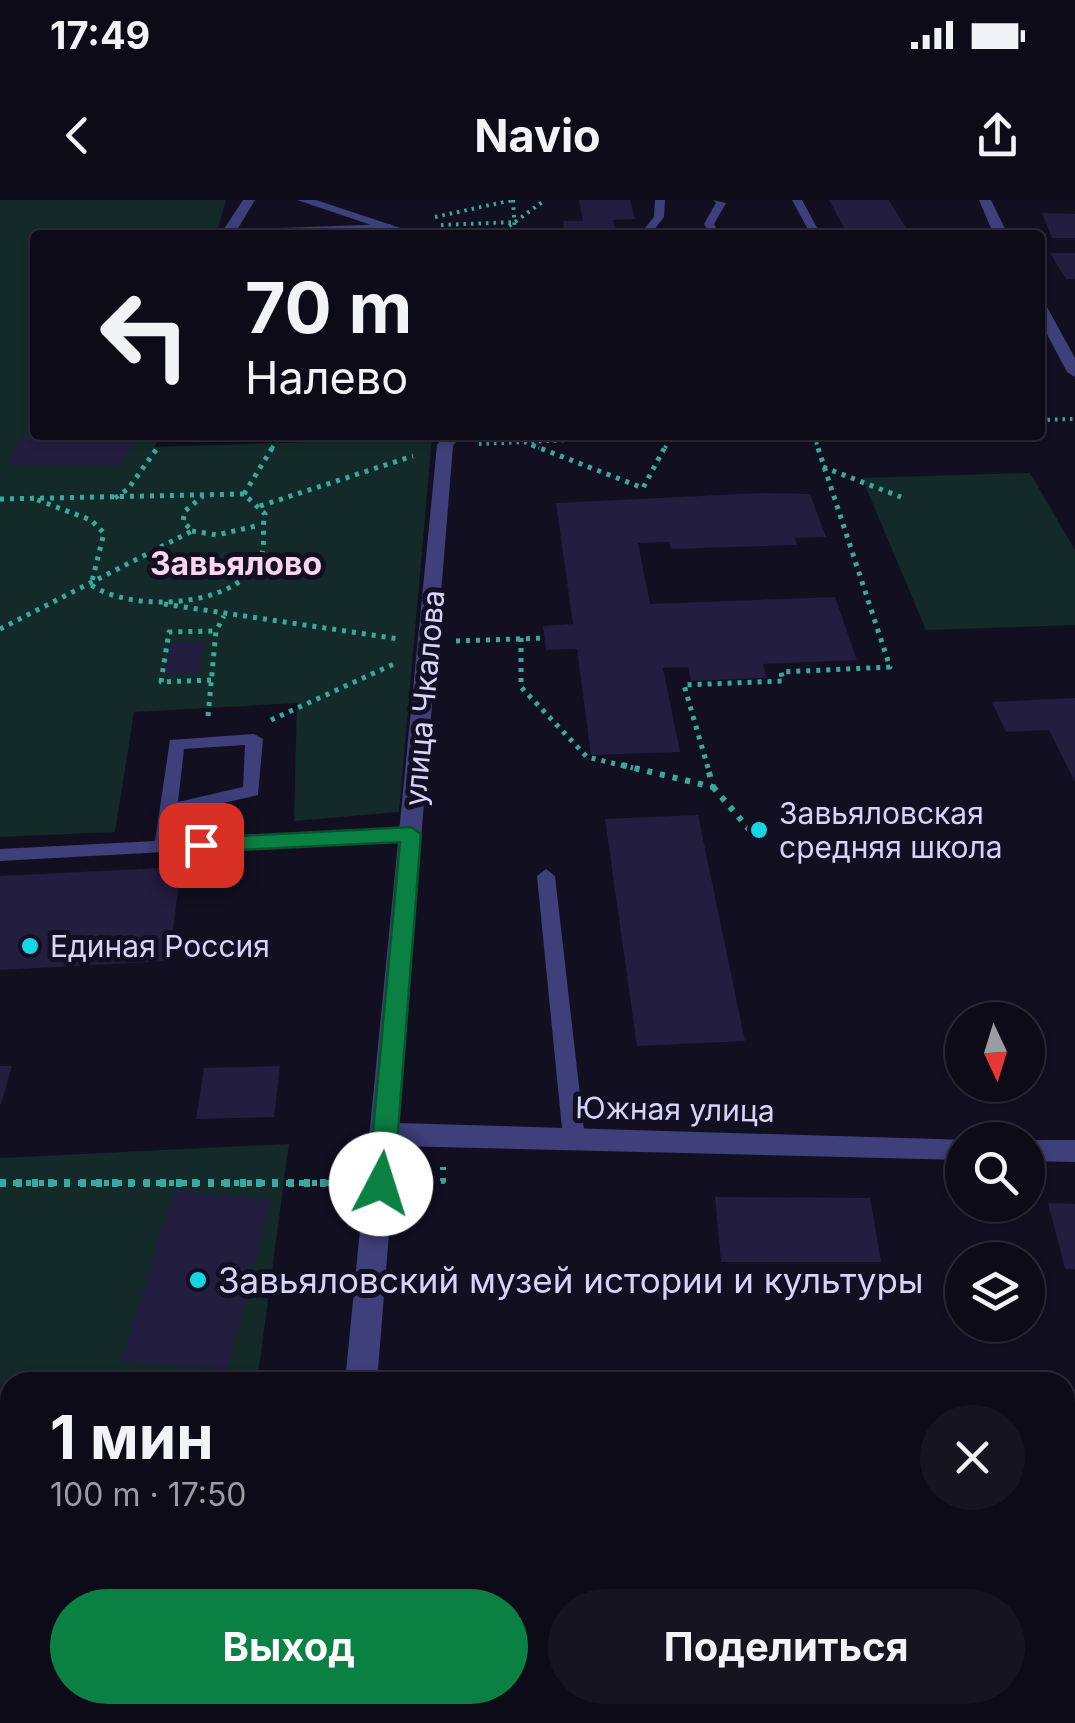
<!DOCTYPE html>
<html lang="ru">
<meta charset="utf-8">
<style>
body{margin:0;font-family:Inter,sans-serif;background:#171422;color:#f1f3f6;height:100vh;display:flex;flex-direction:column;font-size:38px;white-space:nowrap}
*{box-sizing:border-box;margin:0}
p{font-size:32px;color:#9b9ba2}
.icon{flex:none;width:55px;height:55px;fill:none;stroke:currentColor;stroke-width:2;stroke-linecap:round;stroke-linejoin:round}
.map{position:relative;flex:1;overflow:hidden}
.drawer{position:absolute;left:0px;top:1172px;width:1075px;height:352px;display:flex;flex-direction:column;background:#0e0b19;border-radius:30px 30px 0 0;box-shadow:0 2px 8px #0004,0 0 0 2px #2e2b38}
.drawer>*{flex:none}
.top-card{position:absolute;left:30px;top:30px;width:1015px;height:210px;border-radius:10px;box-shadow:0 2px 8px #0004,0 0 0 2px #2e2b38;background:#0e0b19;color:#f1f3f6;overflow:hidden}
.needle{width:65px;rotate:176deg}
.tools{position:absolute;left:945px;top:802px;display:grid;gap:20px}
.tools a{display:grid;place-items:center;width:100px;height:100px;border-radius:50%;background:#0e0b19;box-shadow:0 2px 8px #0004,0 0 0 2px #2e2b38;font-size:50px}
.pin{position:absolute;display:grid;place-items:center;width:85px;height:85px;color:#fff;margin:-42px;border-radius:20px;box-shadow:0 5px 15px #0006}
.me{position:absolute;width:110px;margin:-55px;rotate:5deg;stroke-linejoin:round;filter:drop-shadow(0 0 8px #0008)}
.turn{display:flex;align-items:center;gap:35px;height:210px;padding:0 50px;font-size:45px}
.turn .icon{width:130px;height:130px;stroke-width:2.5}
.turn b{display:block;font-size:70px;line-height:85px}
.round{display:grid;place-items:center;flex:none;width:105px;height:105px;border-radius:52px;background:#171422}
.summary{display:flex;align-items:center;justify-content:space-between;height:170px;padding:0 50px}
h1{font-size:60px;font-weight:700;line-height:75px}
.cta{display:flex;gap:20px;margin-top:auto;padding:20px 50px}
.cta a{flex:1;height:115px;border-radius:60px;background:#0b8043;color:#fff;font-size:40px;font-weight:700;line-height:115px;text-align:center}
.cta a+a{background:#171422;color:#f1f3f6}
.status{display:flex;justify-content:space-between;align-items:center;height:70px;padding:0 50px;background:#0e0b19;direction:ltr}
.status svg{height:28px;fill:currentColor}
header{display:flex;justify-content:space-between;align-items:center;height:130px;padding:0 50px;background:#0e0b19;font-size:45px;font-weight:700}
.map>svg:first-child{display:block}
.green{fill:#132a29}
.building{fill:#231d40}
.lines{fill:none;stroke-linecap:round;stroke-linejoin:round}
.path-far3{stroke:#39a99f;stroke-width:4;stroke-dasharray:2.5 5;stroke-linecap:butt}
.path-far2{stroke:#39a99f;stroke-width:5;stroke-dasharray:4 6;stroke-linecap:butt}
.path-far1{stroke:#39a99f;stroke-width:6;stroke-dasharray:5 8;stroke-linecap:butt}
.path{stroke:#39a99f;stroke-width:8;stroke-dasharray:6 10;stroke-linecap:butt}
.lane{fill:#3f3f7b;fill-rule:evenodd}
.street{fill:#3f3f7b;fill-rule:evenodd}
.route{fill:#0b8043;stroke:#07532c;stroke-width:2.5}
.poi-dot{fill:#15d5e5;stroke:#120f21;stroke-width:4}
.labels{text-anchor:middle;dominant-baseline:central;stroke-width:10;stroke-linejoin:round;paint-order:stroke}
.street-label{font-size:30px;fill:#d7d3fb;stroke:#120f21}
.poi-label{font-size:30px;fill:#d7d3fb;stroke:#120f21;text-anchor:start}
.far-district-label{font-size:32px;font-weight:bold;fill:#fbd5ee;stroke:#120f21}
.near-poi-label{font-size:35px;fill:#d7d3fb;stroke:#120f21;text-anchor:start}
</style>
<div class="status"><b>17:49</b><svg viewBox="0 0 49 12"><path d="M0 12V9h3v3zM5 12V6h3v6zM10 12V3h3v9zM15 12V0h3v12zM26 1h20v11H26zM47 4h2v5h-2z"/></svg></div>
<header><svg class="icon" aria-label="back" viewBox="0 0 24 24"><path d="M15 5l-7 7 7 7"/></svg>Navio<svg class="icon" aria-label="share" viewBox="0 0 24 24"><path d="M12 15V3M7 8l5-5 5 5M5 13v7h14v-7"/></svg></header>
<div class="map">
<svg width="1075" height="1523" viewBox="0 0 1075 1523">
<rect width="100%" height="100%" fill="#120f21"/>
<!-- green -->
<path class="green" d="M0,0H226L216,35H35V235H160L154,247L432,238L399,612L294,621L297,503L134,512L115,632L0,637Z
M1030,273L1075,350V425L926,430L862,278Z
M289,944L257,1182H10V1515H211L210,1523H0V958Z"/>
<!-- building -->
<path class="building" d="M579,0H630L635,19L613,20L617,35H565L563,21H583Z
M829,0H889L910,35H848Z
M1042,13L1075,14V38H1052Z
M1050,53H1075V79H1066Z
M21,237H134L123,265H7Z
M763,293L810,294L826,337L795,338L797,345L671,349L669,342L638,343L650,404L835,397L857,460L763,464L767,478L691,481L688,467L663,468L680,552L591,555L577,449L546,450L543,426L573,424L556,303Z
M205,441L199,473L165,474L171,443Z
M1075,498V582L1049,530L1006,532L992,502Z
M698,615L745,841L637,846L605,619Z
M181,667L169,761L0,770V676Z
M0,866H12L1,904H0Z
M280,866L274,917L196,919L204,868Z
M174,991L271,999L227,1170L121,1161Z
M715,997L870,998L881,1062H721Z
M1048,1003L1075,1004V1069H1065Z"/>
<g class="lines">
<!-- path-far3 -->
<path class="path-far3" d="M513,0L515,35
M435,17L513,0
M441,25L515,22
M497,35L545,0
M1040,220L1075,219
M524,235V242L539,248
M814,235L818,248
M479,244L687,235
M272,248L280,235
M665,248L671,236"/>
<!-- path-far2 -->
<path class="path-far2" d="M532,245L643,288L666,245
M823,267L901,297
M244,294L274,245
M115,298L128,289L158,247
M0,299L244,294L265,314C261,329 267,347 259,361C232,409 131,412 91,385L104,333L91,320L35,299
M260,306L413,256
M192,331L217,335L260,325
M164,404L399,439
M0,429L192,331L183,321L185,311L203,296
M521,438V487L587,557L633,568
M456,441L545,438
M211,480L161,482L169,432L216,431
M208,516L216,431L224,416
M271,520L396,463
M708,568L684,485L783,481L781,472L890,467L817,245"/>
<!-- path-far1 -->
<path class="path-far1" d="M622,565L713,587L707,565
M713,587L754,635
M415,982L443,981V967
M0,983H343"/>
<!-- path -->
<path class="path" d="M415,982L433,981
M0,983H343
M0,1421L10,1411"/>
<!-- lane -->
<path class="lane" d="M655,0H665L664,17L650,35H639L654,17Z
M713,0L726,3L714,24L720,35H710L704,24L716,3Z
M792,0H802L821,35H811Z
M390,24L395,27L394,29L261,35L223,33L228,30Z
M254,534L263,539L258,595L176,614L173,640L411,628L418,630L420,634L418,638L0,661V649L155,641L170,540ZM245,545L243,587L178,602L184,549Z
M546,669L555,676L585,939L582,945L574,948L566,945L563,939L537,676Z"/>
<!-- street -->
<path class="street" d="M243,0H255L234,35H220Z
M297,0H316L422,35H401Z
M979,0H991L1008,35H994Z
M1040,103L1047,107L1075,158V177L1067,172L1040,121Z
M174,235H221C211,243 184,243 174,235Z
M444,235H461L453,246L398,923L969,940H962V960L396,946L377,1182H345L437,245Z
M1024,940H1075V962L1028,961V940Z
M310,1515H346V1523H308Z"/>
</g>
<!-- route -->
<path class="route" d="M411,627L421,634L394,984L381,994L368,984L400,642L201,652L190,645L201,638Z"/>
<!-- markers -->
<g class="poi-dot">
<circle cx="759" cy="630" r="10"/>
<circle cx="30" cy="746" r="10"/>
<circle cx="198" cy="1080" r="10"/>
</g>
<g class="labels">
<!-- street labels -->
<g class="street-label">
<text transform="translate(424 498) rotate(-85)">улица Чкалова</text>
<text transform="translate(675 909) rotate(1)">Южная улица</text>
</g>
<!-- poi labels -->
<g class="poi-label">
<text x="779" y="613">Завьяловская<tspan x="779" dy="34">средняя школа</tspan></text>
<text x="50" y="746">Единая Россия</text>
</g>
<!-- far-district labels -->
<g class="far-district-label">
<text x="236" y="363">Завьялово</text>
</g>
<!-- near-poi labels -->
<g class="near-poi-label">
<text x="218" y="1080">Завьяловский музей истории и культуры</text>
</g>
</g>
</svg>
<div class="tools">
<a><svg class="needle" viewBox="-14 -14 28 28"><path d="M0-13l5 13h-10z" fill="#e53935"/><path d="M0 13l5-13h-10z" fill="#9b9ba2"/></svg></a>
<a><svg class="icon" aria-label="search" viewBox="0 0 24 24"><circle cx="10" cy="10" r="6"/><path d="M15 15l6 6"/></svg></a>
<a><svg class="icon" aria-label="layers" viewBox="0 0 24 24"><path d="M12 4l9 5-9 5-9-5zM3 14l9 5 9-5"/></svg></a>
</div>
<div class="pin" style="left:201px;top:645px;background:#d93025"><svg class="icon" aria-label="arrive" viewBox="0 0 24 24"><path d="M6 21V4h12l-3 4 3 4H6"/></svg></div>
<svg class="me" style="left:381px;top:984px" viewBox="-20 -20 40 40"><circle r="19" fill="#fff"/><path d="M0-13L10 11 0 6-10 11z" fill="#0b8043"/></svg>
<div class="top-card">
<div class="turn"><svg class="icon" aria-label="left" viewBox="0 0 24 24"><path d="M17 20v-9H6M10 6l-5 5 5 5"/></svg><div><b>70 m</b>Налево</div></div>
</div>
<section class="drawer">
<div class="summary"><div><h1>1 мин</h1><p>100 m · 17:50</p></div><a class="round"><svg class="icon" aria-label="close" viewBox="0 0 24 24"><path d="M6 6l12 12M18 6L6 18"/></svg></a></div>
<div class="cta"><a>Выход</a><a>Поделиться</a></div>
</section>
</div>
